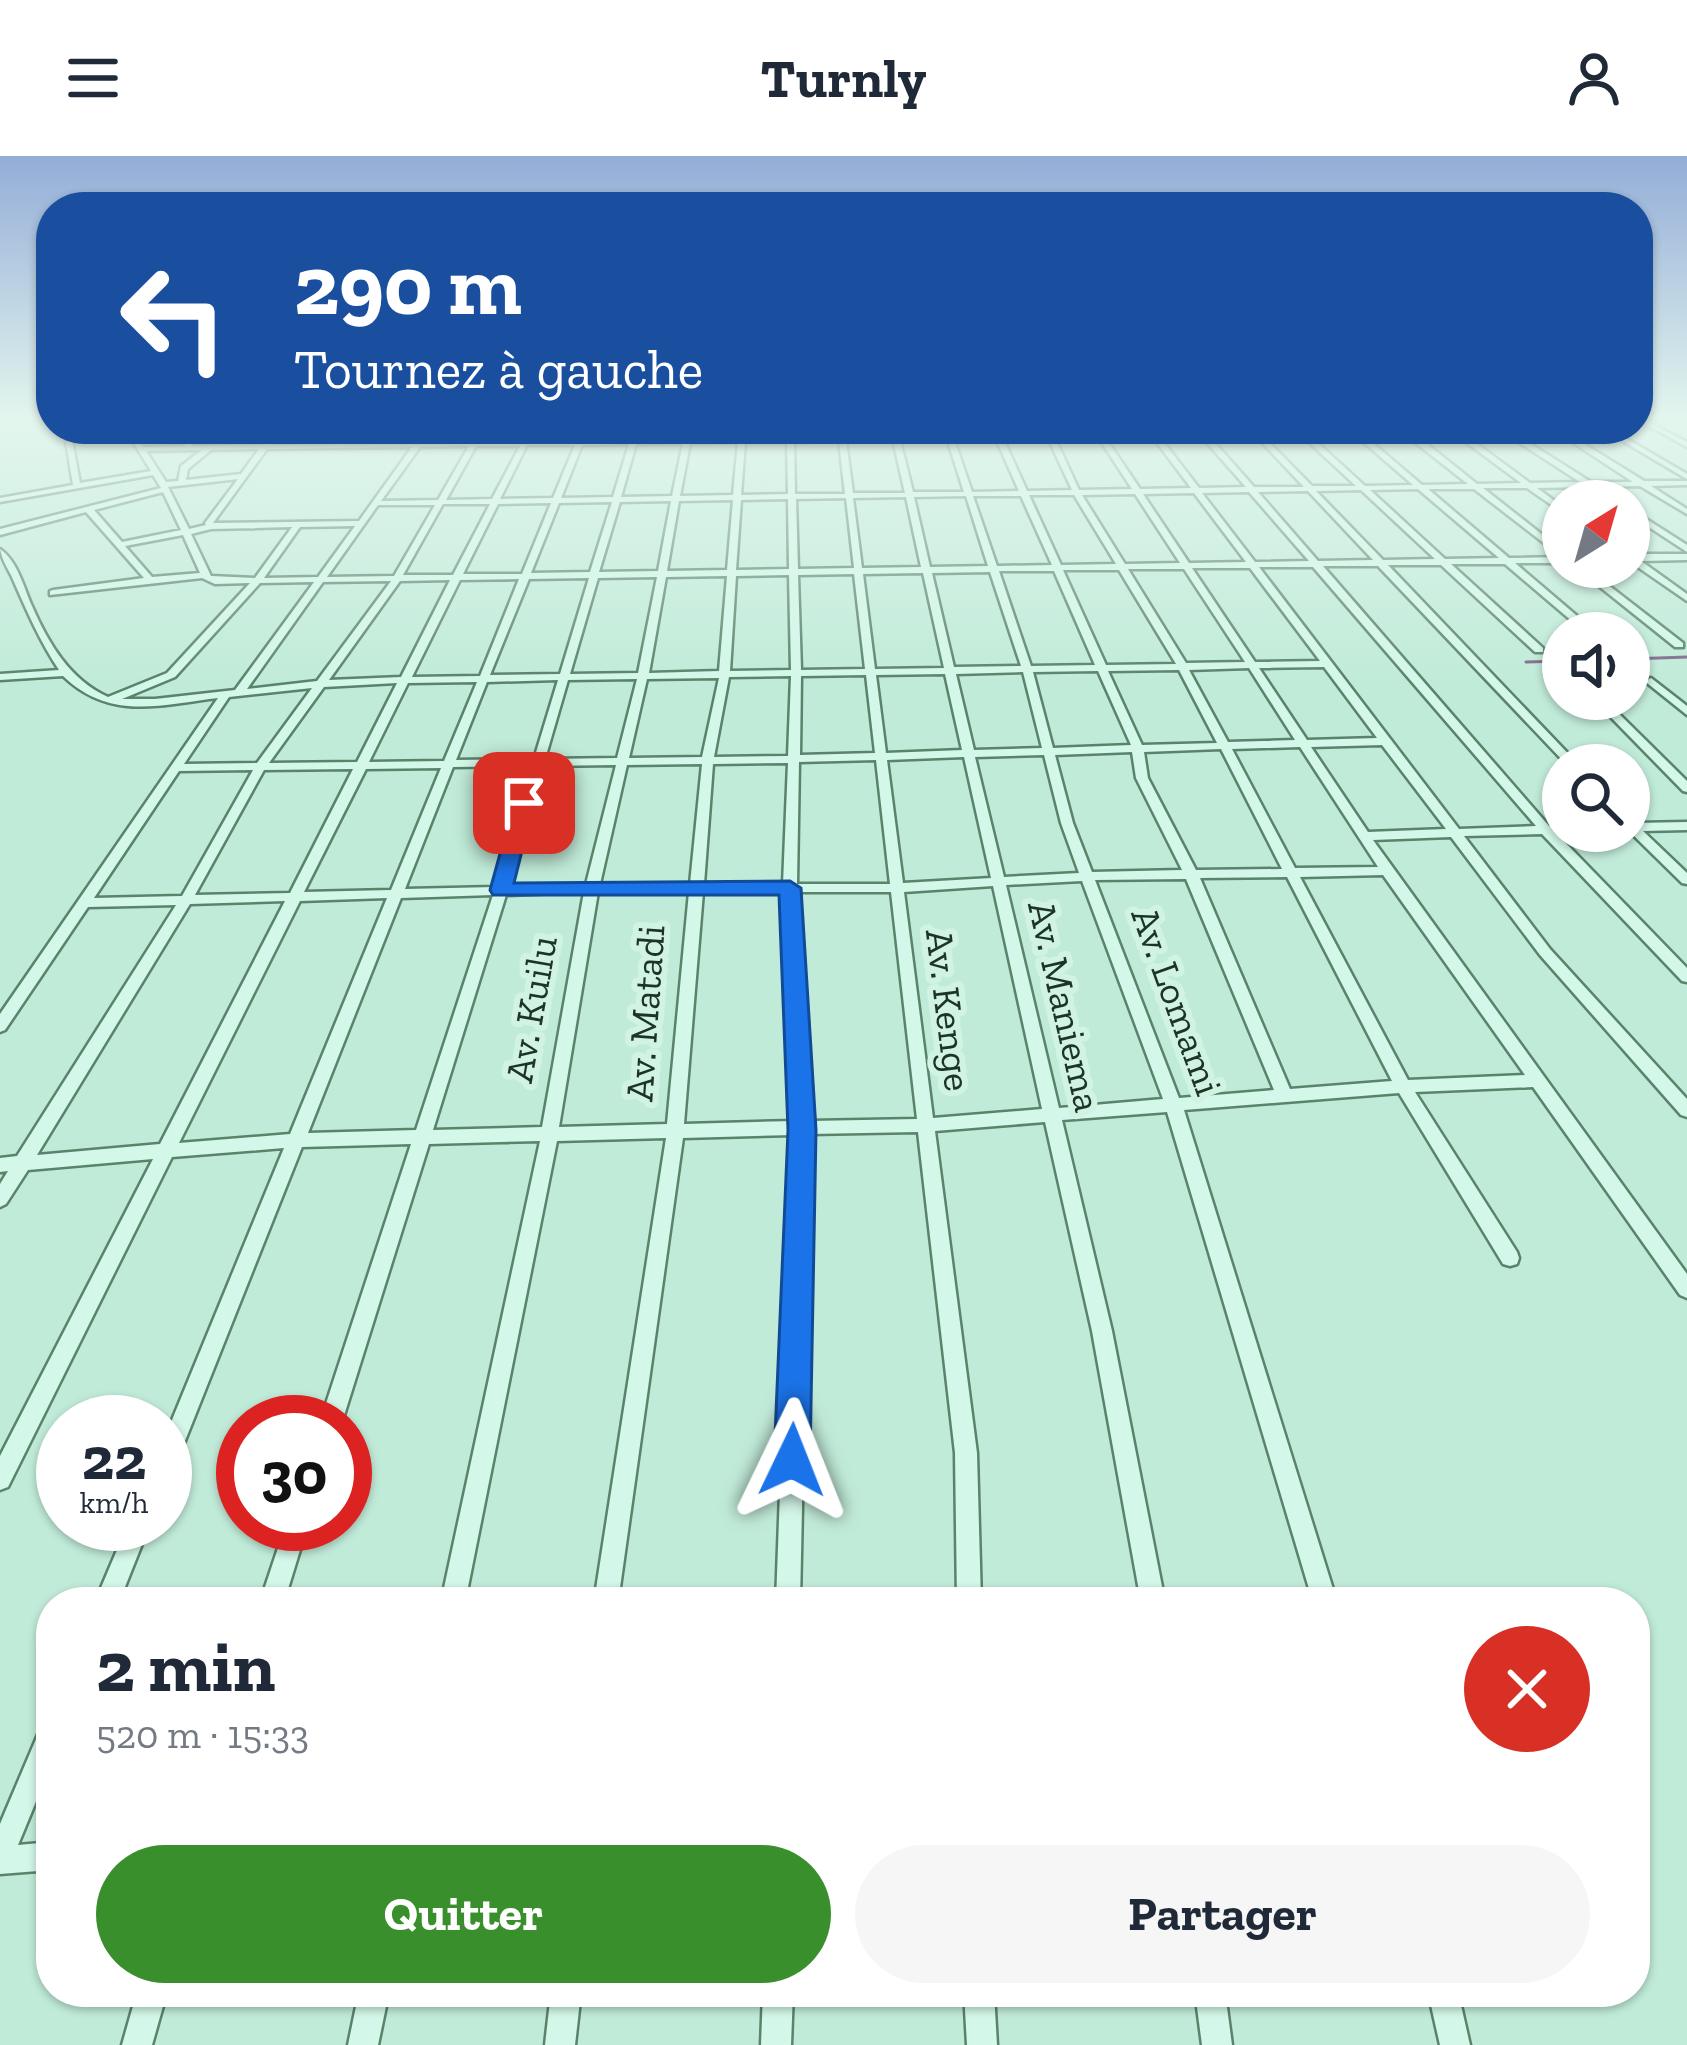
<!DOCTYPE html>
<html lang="fr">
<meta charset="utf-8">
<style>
body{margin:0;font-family:"Zilla Slab",serif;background:#f6f6f7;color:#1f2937;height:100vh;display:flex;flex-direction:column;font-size:45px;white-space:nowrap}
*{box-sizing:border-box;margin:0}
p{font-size:39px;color:#747a83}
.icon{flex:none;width:66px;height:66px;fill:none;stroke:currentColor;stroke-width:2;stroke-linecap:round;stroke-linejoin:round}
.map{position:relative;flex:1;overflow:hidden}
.details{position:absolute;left:36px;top:1431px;width:1614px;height:420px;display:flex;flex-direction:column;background:#fff;border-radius:48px;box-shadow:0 3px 9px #0004}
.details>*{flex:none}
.guide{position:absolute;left:36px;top:36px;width:1617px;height:252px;border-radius:48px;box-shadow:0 3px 9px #0004;background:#1a4fa0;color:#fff;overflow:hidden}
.needle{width:78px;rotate:37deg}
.fabs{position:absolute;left:1542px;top:324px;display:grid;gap:24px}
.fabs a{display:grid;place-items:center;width:108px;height:108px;border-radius:50%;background:#fff;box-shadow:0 3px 9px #0004;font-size:60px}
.speed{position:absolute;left:36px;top:1239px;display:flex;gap:24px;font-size:60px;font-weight:700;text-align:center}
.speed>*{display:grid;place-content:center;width:156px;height:156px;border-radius:50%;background:#fff;box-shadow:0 3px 9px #0004;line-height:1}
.speed small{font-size:30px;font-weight:400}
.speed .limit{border:18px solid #d22;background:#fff;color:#111}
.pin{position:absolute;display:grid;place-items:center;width:102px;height:102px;color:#fff;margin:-51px;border-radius:24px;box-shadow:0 6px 18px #0006}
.me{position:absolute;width:132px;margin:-66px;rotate:2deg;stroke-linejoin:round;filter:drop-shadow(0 0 9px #0008)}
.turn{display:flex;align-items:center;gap:42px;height:252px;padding:0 60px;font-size:54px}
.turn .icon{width:156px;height:156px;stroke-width:2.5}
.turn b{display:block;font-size:84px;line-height:102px}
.round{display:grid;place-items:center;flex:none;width:126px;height:126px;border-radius:63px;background:#f6f6f7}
.head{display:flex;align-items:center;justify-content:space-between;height:204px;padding:0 60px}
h1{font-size:72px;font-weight:700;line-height:90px}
.button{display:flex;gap:24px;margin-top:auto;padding:24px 60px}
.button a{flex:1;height:138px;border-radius:72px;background:#3a8f2d;color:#fff;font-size:48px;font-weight:700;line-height:138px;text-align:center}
.button a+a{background:#f6f6f7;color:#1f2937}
header{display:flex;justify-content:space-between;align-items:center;height:156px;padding:0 60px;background:#fff;font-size:54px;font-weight:700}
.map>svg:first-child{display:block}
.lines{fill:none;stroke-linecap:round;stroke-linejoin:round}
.stream{stroke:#7f6b8b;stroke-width:3}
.minor-casing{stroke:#5a836b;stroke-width:5}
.minor{fill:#d3f7e8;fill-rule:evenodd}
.route{fill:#1a73e8;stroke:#114b97;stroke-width:3}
.labels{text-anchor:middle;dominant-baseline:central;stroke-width:12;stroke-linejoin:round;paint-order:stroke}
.street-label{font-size:39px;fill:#1d3425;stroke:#d0f3e4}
</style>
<header><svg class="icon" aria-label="menu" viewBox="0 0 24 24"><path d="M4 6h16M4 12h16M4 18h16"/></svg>Turnly<svg class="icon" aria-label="person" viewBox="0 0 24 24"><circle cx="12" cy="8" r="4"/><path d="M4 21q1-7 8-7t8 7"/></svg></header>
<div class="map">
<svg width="1687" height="1889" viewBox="0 0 1687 1889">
<rect width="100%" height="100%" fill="#c1ebd9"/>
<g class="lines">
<!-- stream -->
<path class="stream" d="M1629,503L1687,501
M1526,506L1563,505"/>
<defs>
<path id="minor" d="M1638,261L1687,286V291L1638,264Z
M64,273H70L80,327L151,315L125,273H131L143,291L185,290L187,273H193L192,290L263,289L274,273H281L270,289L415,287L426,273H432L423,287L471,286L479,273H485L478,286L577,284L582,278L585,280L584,284H631L634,273L640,274L638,284L683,283L688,275L691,277L690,283L738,282L739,273L745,274V282L787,281V273H793L794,281H838V273H844L845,281L892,280L891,273H897L899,280L946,279L944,273H950L952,279L994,278L993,273H999L1001,278H1046L1044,273H1050L1053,278L1095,277L1094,273H1100L1102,277L1198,275L1197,273L1205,275L1513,273L1510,275L1591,326H1633L1552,273H1560L1644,325H1687V329L1651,330L1687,353V358L1640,330L1598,331L1619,345H1610L1587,331L1537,332L1563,351V357L1527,332H1483L1563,395V407H1515L1597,477H1586L1505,408H1451L1543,492V496H1535L1441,409H1388L1579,609H1567L1378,410H1323L1549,670L1563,669V675L1567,676L1556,677L1687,812V826L1682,825L1542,678L1464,680L1550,793L1687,943V961L1681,959L1540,799L1451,681L1373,684L1687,1118V1142L1680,1139L1533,931L1415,936L1517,1096L1519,1102L1517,1108L1510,1110L1503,1108L1399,937L1184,954L1337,1446H1313L1167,956L1062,964L1112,1175L1165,1446H1141L1092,1175L1045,966L935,975L977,1297L981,1446H957L955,1297L918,976L810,978L800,1446H776L793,979L683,982L618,1446H594L666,982L557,985L465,1446H441L540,985L429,988L342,1266H320L411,988L302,991L173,1315L165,1318V1281L284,992L172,1001L8,1331L0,1334V1300L153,1003L28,1014L6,1048L0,1051V1028L8,1015L0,1016V1002L17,1000L176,749L88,751L5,874L0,876V858L218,542C159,549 110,565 63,520L0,524V518L59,514C39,484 26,453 11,419C6,410 2,403 0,393C18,406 23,430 32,450C48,487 70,524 108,541L167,517L250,427L215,428L202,422L50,439V435L53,434L144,422L86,356L0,379V373L161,332L153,319L0,346V342L73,329ZM1501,275L1580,326L1530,327L1461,276ZM1412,276H1452L1521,327L1477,328ZM1353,277L1413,329L1365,330L1308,278ZM1361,277H1403L1468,328L1422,329ZM1300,278L1356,330H1312L1262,279ZM1208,279H1255L1304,331H1254ZM1152,280L1191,332L1140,333L1105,281ZM1159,280H1201L1246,331L1199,332ZM1098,281L1132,333L1079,334L1055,282ZM1003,282H1048L1072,334L1027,335ZM947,283L964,336H913L900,284ZM954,283H996L1019,335L972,336ZM893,284L905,337H853L846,285ZM839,285L845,338H795L794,286ZM738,286L733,339L680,340L690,287ZM745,286H787L788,338L741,339ZM683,287L672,340L621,341L636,288ZM629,288L613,341L561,342L582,289ZM527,289H575L553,342L500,343ZM469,290L438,344L381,345L420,291ZM476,290H520L492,343L446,344ZM412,291L359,365L213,367L267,293ZM259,293L241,318L186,324L188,313L211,294ZM202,294L181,310L178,325L166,326L146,295ZM238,323L205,367L206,369L189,373L168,331ZM1418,333L1499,402L1445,403L1370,334ZM1428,333H1474L1562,401L1509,402ZM1361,334L1435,403L1383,404L1316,335ZM1308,335L1373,404L1318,405L1258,336ZM163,336L181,374L122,386L94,354ZM1249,336L1309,405L1255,406L1202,337ZM1194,337L1246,406L1189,407L1143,338ZM1135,338L1180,407L1125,408L1082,339ZM1029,339H1074L1116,408L1061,409ZM966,340L988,410L930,411L914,341ZM973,340H1021L1052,409L997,410ZM906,341L921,411L862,412L853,342ZM846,342L854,412L798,413L796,343ZM788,343L789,413L736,414L741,344ZM733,344L727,414L667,415L679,345ZM671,345L658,415L599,416L620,346ZM612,346L590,416L531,417L559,347ZM551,347L522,418H463L498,348ZM443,348H490L453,419H403ZM378,349H435L394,420L327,421ZM355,370L318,421L264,422L300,371ZM292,371L255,422L211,420L191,378L211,373ZM183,379L200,417L152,421L125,390ZM1259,411H1313L1536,670L1459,673ZM1192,412H1250L1320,505L1255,506ZM1128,413H1184L1245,506L1186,507ZM1063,414H1119L1176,508L1106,509ZM999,415H1054L1095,509L1031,510ZM990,416L1021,510L954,511L932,417ZM923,417L944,512L875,513L863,418ZM854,418L865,513L801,514L798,419ZM789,419L791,514L730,515L736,420ZM727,420L719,515L649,517L666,421ZM657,421L638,517L570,518L598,422ZM589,422L560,518L490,519L529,423ZM519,423L480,520L412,521L460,424ZM450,424L401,521L329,524L400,425ZM391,425L317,525L247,533L323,426ZM314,426L235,534L155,543H122L175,521L260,427ZM1324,511L1377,582L1307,584L1259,512ZM1249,512L1295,584L1228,586L1189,514ZM1179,514L1217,587L1142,589L1108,515ZM1098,515L1131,589L1053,592L1033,516ZM1023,516L1042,592L974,594L956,518ZM945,518L962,594L886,597L876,519ZM866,519L875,597L800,599L801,520ZM791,520L788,600L714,601L729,521ZM719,522L702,601L629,602L647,523ZM637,523L617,602L545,603L568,524ZM558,524L534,603L456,604L487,526ZM477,526L444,605L369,606L408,527ZM397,527L357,606L269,607L324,531ZM312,532L257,607L184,608L229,541ZM1382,589L1446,673L1368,676L1311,591ZM1300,591L1378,711L1295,712L1232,593ZM1221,593L1282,713L1196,714L1148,622L1144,596ZM1132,596L1136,622L1182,714L1092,716L1073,667L1055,599ZM1044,599L1061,667L1079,717L1004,721L975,601ZM964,601L991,722L903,727L887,604ZM876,604L890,728H797L799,606ZM788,607L783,728H704L713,608ZM702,608L690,728H600L627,609ZM616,609L586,728L509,730L543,610ZM532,610L495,731L405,733L453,611ZM441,612L391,734L304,736L366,613ZM353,613L290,737L195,739L264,614ZM253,614L182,740L94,742L179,615ZM1383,719L1525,919L1408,924L1300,721ZM1287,721L1392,925L1290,933L1200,722ZM1186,723L1274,934L1179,942L1095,724ZM1082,725L1163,943L1059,952L1006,729ZM993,730L1042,953L933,962L904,736ZM584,736L542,971L433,974L506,739ZM598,736H689L667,968L559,971ZM703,736H783L793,965L684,968ZM797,736H891L917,963L810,965ZM493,739L416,974L308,977L401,742ZM387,742L290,978L179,987L300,745ZM285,745L160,988L37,999L190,748Z
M1602,273H1610L1687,318V323Z
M1629,352L1687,389V396L1629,358Z
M1629,398H1687V404L1641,405L1687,438V445L1629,405Z
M1575,411H1585L1683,487V491H1675Z
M1651,522L1687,550V559L1647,527L1646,525Z
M1593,543H1604L1687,625V636L1683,635Z
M1629,664L1635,667L1687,666V674L1643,675L1687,717V728L1682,727L1629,675Z
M128,1368H150L119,1446H95Z
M286,1368H308L284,1446H260Z
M51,1565V1609L18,1689L51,1686V1714L0,1718V1668L42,1569Z
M137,1836H167L152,1889H122Z
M359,1836H389L378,1889H348Z
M551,1836H581L575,1889H545Z
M763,1836H793L791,1889H761Z
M964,1836H994L997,1889H967Z
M1195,1836H1225L1232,1889H1202Z
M1428,1836H1458L1470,1889H1440Z"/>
</defs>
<!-- minor casing -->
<use href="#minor" class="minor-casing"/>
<!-- minor -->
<use href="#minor" class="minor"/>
</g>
<!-- sky -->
<linearGradient id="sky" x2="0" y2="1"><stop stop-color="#93add7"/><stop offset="0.5" stop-color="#e3f6ee"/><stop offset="1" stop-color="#e3f6ee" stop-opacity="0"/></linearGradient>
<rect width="1687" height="525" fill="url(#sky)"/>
<!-- route -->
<path class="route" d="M524,641L534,647L514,727L790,725L801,732L816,974L810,1304L805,1317L792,1322L779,1317L774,1304L788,974L779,739H493L490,734L514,647Z"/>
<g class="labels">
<!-- street labels -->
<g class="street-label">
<text transform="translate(1177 845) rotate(70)">Av. Lomami</text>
<text transform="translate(1065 850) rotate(77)">Av. Maniema</text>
<text transform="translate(531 853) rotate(-80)">Av. Kuilu</text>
<text transform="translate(949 854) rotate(83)">Av. Kenge</text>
<text transform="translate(645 857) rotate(-86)">Av. Matadi</text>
</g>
</g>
</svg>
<div class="fabs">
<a><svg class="needle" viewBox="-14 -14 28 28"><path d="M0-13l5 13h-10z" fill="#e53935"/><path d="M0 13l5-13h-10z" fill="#747a83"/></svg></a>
<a><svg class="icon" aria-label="sound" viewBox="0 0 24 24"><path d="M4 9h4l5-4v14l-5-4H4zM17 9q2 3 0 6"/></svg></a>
<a><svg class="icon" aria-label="search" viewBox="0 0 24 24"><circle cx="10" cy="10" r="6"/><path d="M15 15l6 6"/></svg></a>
</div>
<div class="speed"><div>22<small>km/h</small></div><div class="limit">30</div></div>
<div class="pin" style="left:524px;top:647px;background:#d93025"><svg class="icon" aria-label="arrive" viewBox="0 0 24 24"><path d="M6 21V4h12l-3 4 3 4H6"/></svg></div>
<svg class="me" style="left:792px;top:1304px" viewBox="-20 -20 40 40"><path d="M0-17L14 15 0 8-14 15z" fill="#1a73e8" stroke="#fff" stroke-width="4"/></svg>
<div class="guide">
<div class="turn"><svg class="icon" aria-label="left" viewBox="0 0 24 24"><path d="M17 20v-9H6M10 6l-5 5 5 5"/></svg><div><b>290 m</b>Tournez à gauche</div></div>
</div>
<section class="details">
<div class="head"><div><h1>2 min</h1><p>520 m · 15:33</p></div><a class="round" style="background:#d93025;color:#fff"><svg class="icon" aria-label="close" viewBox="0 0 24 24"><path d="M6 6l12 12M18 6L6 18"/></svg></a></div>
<div class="button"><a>Quitter</a><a>Partager</a></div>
</section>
</div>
